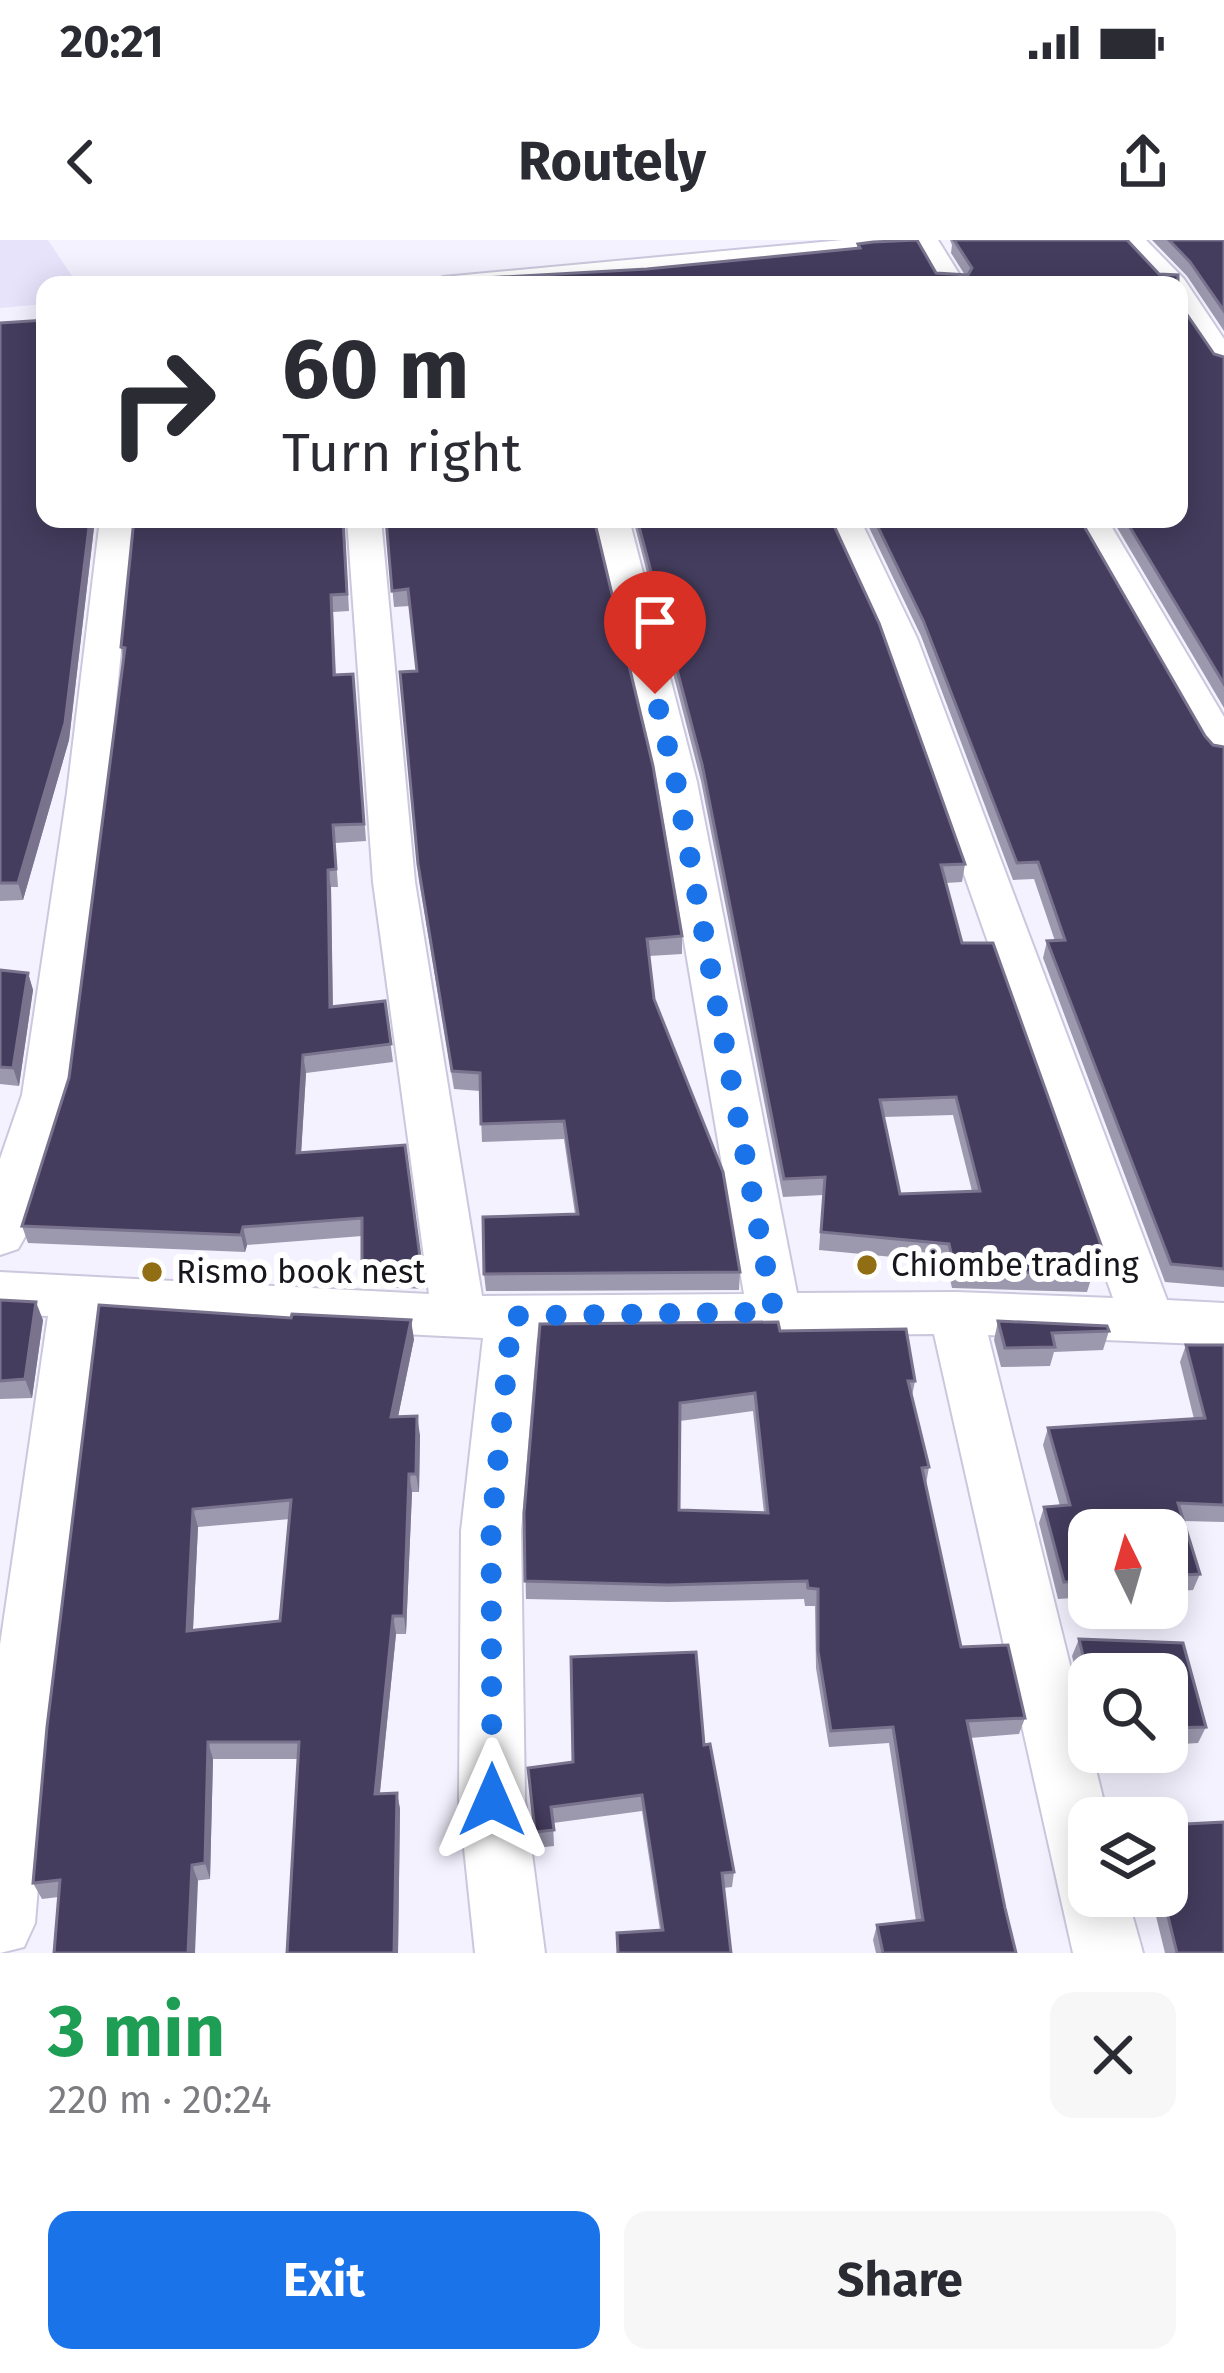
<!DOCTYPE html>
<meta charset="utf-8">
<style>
body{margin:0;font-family:"Fira Sans",sans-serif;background:#f7f7f7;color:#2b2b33;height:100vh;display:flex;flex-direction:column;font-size:45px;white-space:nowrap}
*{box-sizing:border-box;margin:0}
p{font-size:39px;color:#7c7c81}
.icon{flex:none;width:66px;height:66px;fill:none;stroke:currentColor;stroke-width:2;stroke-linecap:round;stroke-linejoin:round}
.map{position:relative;height:1713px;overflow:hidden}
.panel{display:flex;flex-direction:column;background:#fff;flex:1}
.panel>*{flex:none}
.guide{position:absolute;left:36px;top:36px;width:1152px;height:252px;border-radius:24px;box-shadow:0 6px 30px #0003;background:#fff;color:#2b2b33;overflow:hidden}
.needle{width:78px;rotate:355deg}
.fabs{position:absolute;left:1068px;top:1269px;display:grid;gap:24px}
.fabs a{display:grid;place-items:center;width:120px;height:120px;border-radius:24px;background:#fff;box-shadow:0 6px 30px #0003;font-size:60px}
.pin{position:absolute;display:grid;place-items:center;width:102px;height:102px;color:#fff;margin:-123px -51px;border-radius:50% 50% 50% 0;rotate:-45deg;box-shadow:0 0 12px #0007}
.pin .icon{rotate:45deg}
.me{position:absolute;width:132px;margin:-66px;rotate:0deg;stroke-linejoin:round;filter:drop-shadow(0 0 9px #0008)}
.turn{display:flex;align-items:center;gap:42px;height:252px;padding:0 48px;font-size:54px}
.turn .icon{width:156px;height:156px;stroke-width:2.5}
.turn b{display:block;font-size:84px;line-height:102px}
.round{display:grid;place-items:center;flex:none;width:126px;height:126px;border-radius:24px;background:#f7f7f7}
.head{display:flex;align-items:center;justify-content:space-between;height:204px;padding:0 48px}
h1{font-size:72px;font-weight:700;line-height:90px;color:#1e9e55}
.primary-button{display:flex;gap:24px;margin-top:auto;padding:24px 48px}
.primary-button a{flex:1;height:138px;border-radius:24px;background:#1a73e8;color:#fff;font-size:48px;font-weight:700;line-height:138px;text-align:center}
.primary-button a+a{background:#f7f7f7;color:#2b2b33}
.status{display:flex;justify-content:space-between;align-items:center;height:84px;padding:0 60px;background:#fff;direction:ltr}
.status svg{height:33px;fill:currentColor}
header{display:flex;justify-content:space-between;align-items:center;height:156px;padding:0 48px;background:#fff;font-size:54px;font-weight:700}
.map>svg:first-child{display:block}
.built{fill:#e7e3fb}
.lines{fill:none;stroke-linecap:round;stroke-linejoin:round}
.minor-casing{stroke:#cbc8dd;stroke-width:4}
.minor{fill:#fff;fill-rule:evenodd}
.wall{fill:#9c98ae;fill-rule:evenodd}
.shaded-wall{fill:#79738e}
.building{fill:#443d5e;stroke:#79738e;stroke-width:3;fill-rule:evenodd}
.route{stroke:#1a73e8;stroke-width:21;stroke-dasharray:0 37.8}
.poi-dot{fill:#916e14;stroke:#fff;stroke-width:4.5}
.labels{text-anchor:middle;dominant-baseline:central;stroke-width:12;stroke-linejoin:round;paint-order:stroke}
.poi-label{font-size:33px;fill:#17161d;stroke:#fff;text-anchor:start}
</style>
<div class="status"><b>20:21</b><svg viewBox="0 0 49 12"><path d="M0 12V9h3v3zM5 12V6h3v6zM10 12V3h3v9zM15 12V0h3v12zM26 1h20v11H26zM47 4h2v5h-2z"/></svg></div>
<header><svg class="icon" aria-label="back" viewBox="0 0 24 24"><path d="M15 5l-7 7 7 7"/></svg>Routely<svg class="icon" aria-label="share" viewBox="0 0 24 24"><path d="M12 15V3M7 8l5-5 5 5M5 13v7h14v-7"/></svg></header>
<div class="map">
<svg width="1224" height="1713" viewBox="0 0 1224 1713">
<rect width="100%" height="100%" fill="#f4f2ff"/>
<!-- built -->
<path class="built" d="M0,0H48L78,45H45V64L0,68Z"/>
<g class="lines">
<defs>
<path id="minor" d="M843,0H938L966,45H938L916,6L732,29L540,45H429L443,37Z
M1118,0H1146L1184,39L1224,99V129L1214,126L1179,74V45H1159Z
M100,279H134L107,553L70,855L26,995L18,1009L0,1015V919L22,855L67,553Z
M347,279H381L415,642L482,1056L744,1054L657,542L595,279H629L697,542L797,1053L956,1052L1113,1058L881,398L826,279H860L917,398L1167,1060L1224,1063V1105L988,1095L1108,1578H1089V1656H1127L1143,1713H1073L934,1094L537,1098L521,1291L525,1560L545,1713H475L459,1560L461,1291L483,1098L101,1079L50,1503L35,1683L24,1707L0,1713V1405L48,1076L0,1074V1032L429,1054L373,642Z
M1073,279H1107L1224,477V522L1210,518L1204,510Z"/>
</defs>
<!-- minor casing -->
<use href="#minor" class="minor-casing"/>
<!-- minor -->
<use href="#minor" class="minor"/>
</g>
<!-- wall -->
<path class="wall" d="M950,0H1127L1159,34L1178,45L647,29L857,8L858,4L936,33L965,35L951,13L952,5Z
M1152,0H1224V91L1187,36Z
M0,83L45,279H95L69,500L23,660L0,661Z
M1214,114L1224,117V468L1112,279H1179Z
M344,279L349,371L333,372L336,434L355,451L366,601L335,603L338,647H331L333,767L385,761L393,822L306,833L301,913L405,905L424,1049L364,1046L362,1029V996L247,1005L245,1012L28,1003L22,986L69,838L123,420L121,407Z
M386,279L682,696V714L649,716L654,759L740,1032L739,1050L486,1051L484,1034L575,974L564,899L482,902L480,851L454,849L419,641L400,432L417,431L410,366L394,367Z
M633,279H831L965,624L962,642L945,643L962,703L1106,1019L1101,1037L1092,1036L1087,1052L952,1048L946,1022L819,1010L823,955L783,957L701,541ZM953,875L972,951L900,954L883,877Z
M865,279H1080L1205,496L1213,505L1224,507V1047L1165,1042L1043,718L1047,701H1055L1034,639L1013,640L921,396Z
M0,730L28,733L33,750L19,846L0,844Z
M0,1060L43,1080L32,1158L0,1159Z
M99,1065L414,1099L398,1177L420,1195L419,1252H412L406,1394H396L380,1553H397L400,1569L398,1713H287L298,1519H213L210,1639L42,1659L33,1643ZM290,1279L280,1381L193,1390L198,1287Z
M998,1081L1109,1091L1103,1110L1054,1112L1050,1126L1001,1127L994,1100Z
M780,1091L915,1141L912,1156L929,1227L926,1244L961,1407L1025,1478L1019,1494L970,1498L1005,1668L1016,1713H876L873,1700L877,1685L916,1681L889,1503L829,1507L816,1428L815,1366H805L804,1359L668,1362L526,1359L524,1273ZM753,1171L764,1273L679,1270L680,1181Z
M1186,1105H1224V1282L1183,1281L1200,1334L1193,1350L1167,1352V1290H1089V1357L1058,1359L1039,1283L1044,1267L1060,1266L1043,1205L1048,1188L1194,1179L1180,1122Z
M1079,1399L1183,1403L1206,1487L1198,1503L1167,1505V1434H1089V1483L1072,1416Z
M704,1505L734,1632L732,1647L723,1648L731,1713H617V1693L660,1690L642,1571L553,1583L554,1606L536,1608L528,1528Z
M1151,1656H1167L1224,1713H1165Z"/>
<!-- shaded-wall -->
<path class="shaded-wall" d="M90,279H95L69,500L23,660L18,643Z
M328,630L331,647L333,785L330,767Z
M28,733L33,750L19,846L13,828Z
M303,815L306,833L300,931L297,913Z
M243,987L247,1005L245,1012L241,995Z
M36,1062L43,1080L32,1158L25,1139Z
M411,1080L414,1099L394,1196L391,1177Z
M417,1176L420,1195L419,1252L416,1234Z
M409,1234L412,1252L406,1394L404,1376Z
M193,1269L198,1287L192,1408L187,1391Z
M393,1376L396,1394L378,1570L375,1554Z
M208,1502L213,1519L210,1639L205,1623Z
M397,1553L400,1569L398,1713H394Z
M192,1625L198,1641L195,1713H188Z"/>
<!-- building -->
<path class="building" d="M917,0L936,33L968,35L972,28L954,0H1127L1159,34L1178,35V45H356L647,29L860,8L858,4L873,2Z
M1169,0H1224V71L1190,22Z
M1179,63L1214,114L1224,117V444L1125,279H1179Z
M45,80V279H90L65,483L18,643H0V83Z
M134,279H343L347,354L331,355L334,435L353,434L364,584L333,585L336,629L328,630L330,767L385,761L391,804L303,815L297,913L405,905L422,1032L362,1029V978L243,987L241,995L22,986L69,838L125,408L121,407Z
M386,279H594L653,526L682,696L647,699L654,759L723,932L740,1032L484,1034L483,977L578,974L564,881L481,884L480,833L452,831L418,624L400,432L417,431L408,349L392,351Z
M637,279H831L879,383L965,624L941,625L962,703H993L1106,1019L1087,1017L1092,1035L955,1030L949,1004L821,992L825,937L784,939L702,524ZM956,857L980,951L900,954L880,860Z
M874,279H1080L1205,496L1213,505L1224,507V1029L1171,1024L1047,701L1065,700L1038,622L1017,623L923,380Z
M0,730L28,733L13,828L0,827Z
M0,1060L36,1062L25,1139L0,1141Z
M99,1065L291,1078L292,1074L411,1080L391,1177L417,1176L416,1234H409L404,1376H393L375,1554L397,1553L394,1713H287L299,1502H208L205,1623L192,1625L188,1713H54L60,1640L33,1643L47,1487ZM291,1260L280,1381L187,1391L193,1269Z
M998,1081L1107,1086L1109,1091L1052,1093L1055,1107L1005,1108Z
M778,1082L780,1091L906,1089L915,1141H908L929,1227L922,1228L961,1407L1008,1405L1025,1478L967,1481L1005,1668L1016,1713H883L877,1685L923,1680L893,1487L831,1491L818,1411V1349L808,1348L807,1341L668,1345L525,1341L524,1273L540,1084ZM755,1153L768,1273L679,1270L680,1163Z
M1186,1105H1224V1265L1178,1263L1200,1334L1167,1336V1290H1089V1341L1064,1342L1044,1267L1070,1265L1048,1188L1205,1178Z
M1079,1399L1183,1403L1206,1487L1167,1488V1434H1089V1440Z
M696,1412L704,1505L710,1504L734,1632L722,1633L731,1713H618L617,1693L663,1690L642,1555L551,1567L554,1590L535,1592L528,1528L573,1522L571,1417Z
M1224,1582V1713H1177L1163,1656H1167V1585Z"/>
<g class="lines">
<!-- route -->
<path class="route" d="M492,1560L491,1291L512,1076L774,1072L676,542L655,454"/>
</g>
<!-- markers -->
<g class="poi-dot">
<circle cx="867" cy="1025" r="12"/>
<circle cx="152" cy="1032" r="12"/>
</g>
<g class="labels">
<!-- poi labels -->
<g class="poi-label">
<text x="891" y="1025">Chiombe trading</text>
<text x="176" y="1032">Rismo book nest</text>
</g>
</g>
</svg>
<div class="fabs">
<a><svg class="needle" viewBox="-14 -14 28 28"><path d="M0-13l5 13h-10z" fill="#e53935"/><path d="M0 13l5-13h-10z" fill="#7c7c81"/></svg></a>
<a><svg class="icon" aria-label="search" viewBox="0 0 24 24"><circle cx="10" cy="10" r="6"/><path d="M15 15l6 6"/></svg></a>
<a><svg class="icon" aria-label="layers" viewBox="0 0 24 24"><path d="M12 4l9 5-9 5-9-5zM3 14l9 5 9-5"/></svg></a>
</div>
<div class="pin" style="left:655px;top:454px;background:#d93025"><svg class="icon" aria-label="arrive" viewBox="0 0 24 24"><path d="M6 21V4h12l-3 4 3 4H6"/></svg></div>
<svg class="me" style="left:492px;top:1560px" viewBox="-20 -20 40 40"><path d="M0-17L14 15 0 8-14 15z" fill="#1a73e8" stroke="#fff" stroke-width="4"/></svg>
<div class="guide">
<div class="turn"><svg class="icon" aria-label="right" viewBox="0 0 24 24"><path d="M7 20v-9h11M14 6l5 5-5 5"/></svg><div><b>60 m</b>Turn right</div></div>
</div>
</div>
<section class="panel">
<div class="head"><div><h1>3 min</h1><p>220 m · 20:24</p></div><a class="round"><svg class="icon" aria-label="close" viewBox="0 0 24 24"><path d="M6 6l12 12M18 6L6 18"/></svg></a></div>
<div class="primary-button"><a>Exit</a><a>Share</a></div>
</section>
